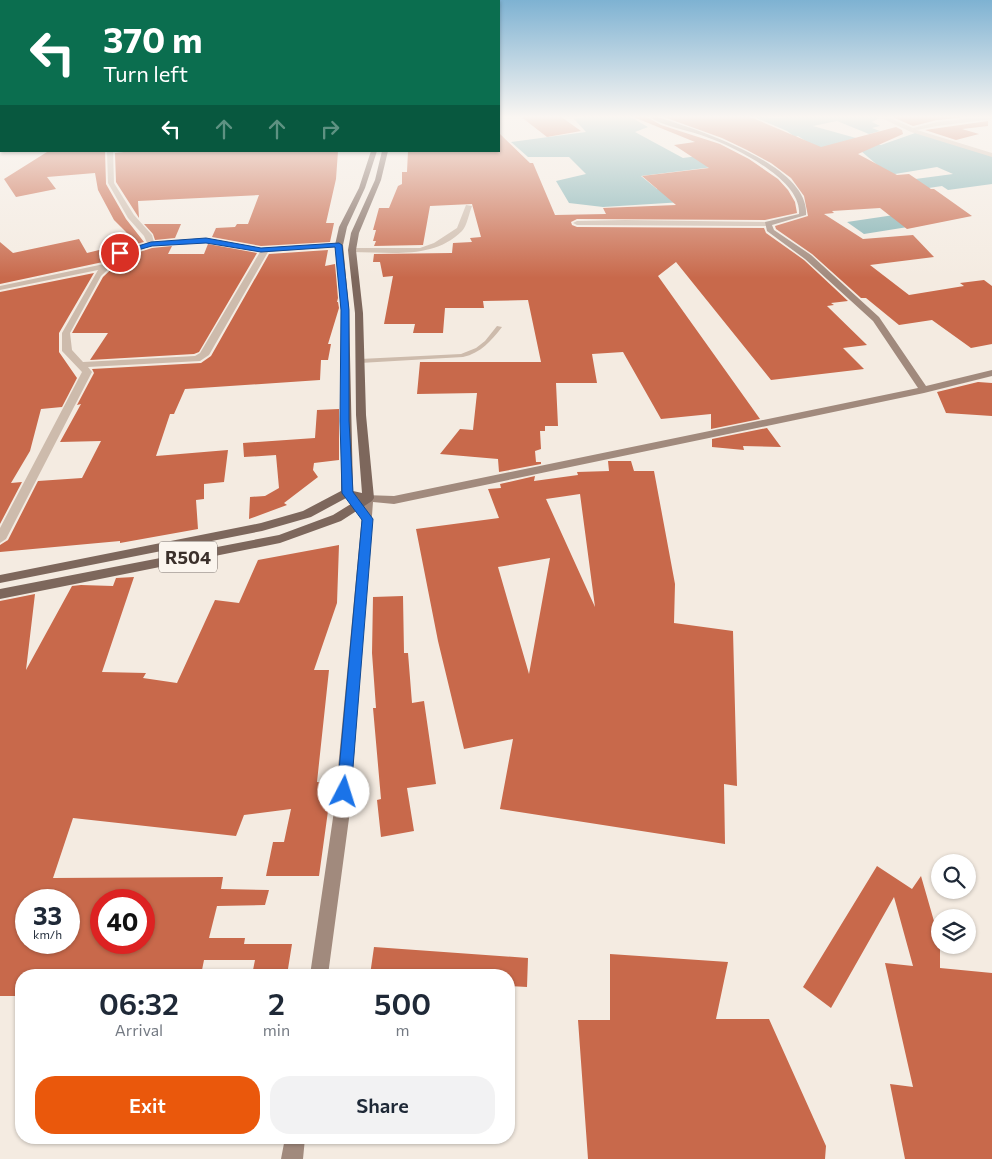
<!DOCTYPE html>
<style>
body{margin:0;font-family:Commissioner,sans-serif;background:#f2f2f3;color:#1f2937;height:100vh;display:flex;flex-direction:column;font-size:19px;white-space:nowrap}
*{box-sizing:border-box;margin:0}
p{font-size:16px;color:#747a83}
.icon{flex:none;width:28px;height:28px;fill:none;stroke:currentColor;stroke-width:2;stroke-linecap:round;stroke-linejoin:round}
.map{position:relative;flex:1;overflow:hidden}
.panel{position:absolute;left:15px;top:969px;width:500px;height:175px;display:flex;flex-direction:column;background:#fff;border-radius:20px;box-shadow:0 1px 4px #0004}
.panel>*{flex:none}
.top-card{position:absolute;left:0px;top:0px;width:500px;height:152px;box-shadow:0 1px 4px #0004;background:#0b6e4f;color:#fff;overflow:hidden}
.buttons{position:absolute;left:931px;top:854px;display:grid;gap:10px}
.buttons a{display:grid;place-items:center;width:45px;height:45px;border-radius:50%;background:#fff;box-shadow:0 1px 4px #0004;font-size:25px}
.speed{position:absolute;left:15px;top:889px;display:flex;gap:10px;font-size:25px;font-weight:700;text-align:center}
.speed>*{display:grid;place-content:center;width:65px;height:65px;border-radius:50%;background:#fff;box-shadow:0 1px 4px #0004;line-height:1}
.speed small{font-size:12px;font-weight:400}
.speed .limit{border:8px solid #d22;background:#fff;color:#111}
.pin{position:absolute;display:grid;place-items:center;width:42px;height:42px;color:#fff;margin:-21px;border:2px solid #fff;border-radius:50%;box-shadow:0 1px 5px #0007}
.me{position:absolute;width:55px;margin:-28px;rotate:5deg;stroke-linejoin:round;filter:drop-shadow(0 0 4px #0008)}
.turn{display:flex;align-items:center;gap:18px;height:105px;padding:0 20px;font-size:22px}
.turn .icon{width:65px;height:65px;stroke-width:2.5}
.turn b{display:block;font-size:35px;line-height:42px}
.lanes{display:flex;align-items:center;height:48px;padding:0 20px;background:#0003;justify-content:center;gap:25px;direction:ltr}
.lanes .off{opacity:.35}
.eta{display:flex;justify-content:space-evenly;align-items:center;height:85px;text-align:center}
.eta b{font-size:30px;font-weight:600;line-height:35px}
.cta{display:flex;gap:10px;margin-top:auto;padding:10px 20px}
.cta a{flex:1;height:58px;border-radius:20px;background:#ea580c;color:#fff;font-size:20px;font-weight:600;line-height:58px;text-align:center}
.cta a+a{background:#f2f2f3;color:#1f2937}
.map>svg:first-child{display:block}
.water{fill:#7fb0b2}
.building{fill:#c8694b;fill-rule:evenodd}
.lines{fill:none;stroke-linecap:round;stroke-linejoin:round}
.lane{fill:#cdbbac;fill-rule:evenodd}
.street{fill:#cdbbac;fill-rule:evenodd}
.secondary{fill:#a18a7d;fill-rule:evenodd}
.primary{fill:#7d675c;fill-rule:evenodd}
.route{fill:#1a73e8;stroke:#114b97}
.labels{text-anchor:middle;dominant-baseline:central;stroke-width:4;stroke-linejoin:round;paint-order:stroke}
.shield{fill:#fbf5ee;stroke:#756b66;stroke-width:1}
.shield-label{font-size:18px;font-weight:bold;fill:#3b302b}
</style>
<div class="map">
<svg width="992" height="1159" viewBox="0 0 992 1159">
<rect width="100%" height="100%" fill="#f4ebe1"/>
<!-- water -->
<path class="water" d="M589,116H629L648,127L635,132L683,158L713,154L729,165L641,176L657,189L692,185L715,200L603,207L569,203L556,181L586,174L569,157H528L511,142L586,132L574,119Z
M752,116L781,118L789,116H877L879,118L872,122L880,126L872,128L880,131L869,134L837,121L813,126L881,145L918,132L992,156V184L948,190L942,186L922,189L908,180L953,174L937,167L889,175L861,151L832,158L798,136L795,137L787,131Z
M894,215L914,226L864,234L847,222Z"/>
<!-- building -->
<path class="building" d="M520,116H560L581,131L547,137Z
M631,116H645L661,125L720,144L749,159L778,179L788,190L795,202L797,213L765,220L577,219L571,222L572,225L577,227L764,228L766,233L804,260L848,301L831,303L834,305L827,306L867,345L843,348L864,369L771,380L676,262L658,276L760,419L711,429V414L661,419L623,352L592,354L597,383H556L558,426H545V431H540L541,449L535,451L536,462H541V464L499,472L498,459L440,454L460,429L473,430L477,393L417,394L420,362H541L528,300L483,301L484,308H445L443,333H413L415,324H384L393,276L383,277L380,262H373L374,254L452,253L453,243L472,242L470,238L481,237L472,204L430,206L423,245L374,246L376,241H373L376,230H373L379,208H389L398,186L402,184V172H407L408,151H499V133L530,163H533L555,215L606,214L603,208L676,205L642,176L709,168L674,145L695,142Z
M661,116H748L821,147L896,127L902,130L903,134L858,154L897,175L909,174L931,189H934L972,216L907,229L880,208L832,211L834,213L824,214L863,239L913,235L934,257L870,265L909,295L964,286L960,283L984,280L992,286V344L971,348L932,320L899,325L866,298H861L812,254L776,229L775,226L808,216L804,196L791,178L771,163L747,150L722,138Z
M890,116H976L937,120L913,126Z
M988,121V126L962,129L979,134L956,140L925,130Z
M55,151H105L106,184L126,219L144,242L117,249L103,262L0,284V242L13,253L79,239L87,253L135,241L114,220L98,190L95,173L47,177L56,189L16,197L4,179L47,152Z
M132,151H338L336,179L326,223H334L330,242L261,246L212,237L216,228L235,227L237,224H248L259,195L138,201L139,218L116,182L115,153Z
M144,224H181L175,238L155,240L153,234Z
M208,244L257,253L199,352L194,354L90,360L108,333H72L103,277L124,257L152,248L172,246L168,254H204Z
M328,250L325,266L335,264L338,298L337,302H338L339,308L328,344H331L328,360H321L320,380L185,389L174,414H170L156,456L228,450L224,482L204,484V499L196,500L198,529L120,543V541L0,552V545L8,540L38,481L82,478L101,441L60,442L81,404L77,405L94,373L92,369L201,363L211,356L269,254Z
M94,273L59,333V352L77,378L62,407L41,409L30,451L11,483L22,482L0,524V292Z
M978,382L992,383V416L946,413L937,392Z
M339,409V460L314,463L313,470L318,477L284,503L287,505L249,519L250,497L265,496L279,488L276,455L244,457L243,443L315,438L317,410Z
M767,428L781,447L743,446L744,450L712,447V439Z
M608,461H631L634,471H654L675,584L674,623L733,631L737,786L724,784L725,844L500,809L513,739L464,749L438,641L416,529L499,518L488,489L501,488L500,484L535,476L534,481L578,475L577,472L609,471ZM580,494L595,607L546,499ZM550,558L529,674L498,567Z
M339,545L337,603L314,670H329L317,782L330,783L325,811H328L319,876H266L273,842H284L291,809L244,815L236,836L73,818L53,878L223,877L221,889L269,890L265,905L217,906L209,938H245L244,944H292L287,975H252L255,960H204L201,975H21L15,996H0V601L35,594L26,670L72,586L81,585L113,586L116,578L134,577L102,672L146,673L143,678L177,683L215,600L239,603L258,560ZM26,900H69V942H26ZM101,900H144V942H101Z
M403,596L404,653H408L412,703L424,701L436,784L407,788L414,831L381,837L377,800L381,799L373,708H376L372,653L373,597Z
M877,866L912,889L921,876L940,942V968L992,973V1159H905L890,1084L913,1087L885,963L913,966L894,897L831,1008L803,987Z
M374,947L528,958L527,987L509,986V975H370Z
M610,954L728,962L716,1019H769L826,1146L825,1159H588L578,1020H610Z"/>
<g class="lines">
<!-- lane -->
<path class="lane" d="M497,326L502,327C491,341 481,353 463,357L360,363L357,361L360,359L461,354L476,348L485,341Z"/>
<!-- street -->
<path class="street" d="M877,116H885L913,128L937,122L992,116V119L937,126L917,130L992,153V157L911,132Z
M107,151H113L114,183L134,215L152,235L154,242L206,238L261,248L339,243L343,245L339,247L268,252L209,355L200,361L88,367L92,372L6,539L0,543V528L82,372L62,351V333L98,270L0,290V286L104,264L117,251L147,243L144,236L128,218L108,183ZM206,242L260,252L200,353L195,356L83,362L72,350L70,333L101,276L123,255L152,246Z
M466,205L472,206C469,213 467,226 462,231C433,260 389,252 352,252L348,250L352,248H420L434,243L457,228Z
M625,220L768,222L772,224L768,226H744L577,225L573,223L577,221Z"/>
<!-- secondary -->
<path class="secondary" d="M647,116H655C694,129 810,164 806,215L772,225L774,230L811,255L879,317L926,386L992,370V376L924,393L394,504L373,502L350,811L328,975H310L334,811L364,495L394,496L918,388L873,321L805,259L767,231L765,222L799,214C802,180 736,148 709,138C690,130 664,127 647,116Z
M285,1138H305L303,1159H281Z"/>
<!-- primary -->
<path class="primary" d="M371,151H377L365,188L347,227L343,245L349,310L353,491L362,493L356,415L355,313L348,250L351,233L375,180L382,151H388L381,180L359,233L356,250L363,313L366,415L374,498L372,501L341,521L280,543L0,599V589L279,535L333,515L359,499L348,497L311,517L262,531L0,583V575L261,523L303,511L341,491V310L335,245L339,227L359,188Z"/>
</g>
<!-- sky -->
<linearGradient id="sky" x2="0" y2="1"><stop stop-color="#7eb2d2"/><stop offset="0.42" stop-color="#faf6f2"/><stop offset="1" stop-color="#faf6f2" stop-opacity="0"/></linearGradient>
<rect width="992" height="278" fill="url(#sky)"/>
<!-- route -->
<path class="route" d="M206,238L261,248L339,243L342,245L349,310V421L353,492L373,519L351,792L349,796L344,798L339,796L337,792L362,520L342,493L340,421L341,310L335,247L261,252L206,243L152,246L120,255L116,253L151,242Z"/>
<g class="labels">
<!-- shield labels -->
<rect class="shield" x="159" y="541.5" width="58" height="31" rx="4"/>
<g class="shield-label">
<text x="188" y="557">R504</text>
</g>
</g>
</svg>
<div class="buttons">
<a><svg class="icon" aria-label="search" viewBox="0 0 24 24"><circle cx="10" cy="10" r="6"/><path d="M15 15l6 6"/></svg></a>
<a><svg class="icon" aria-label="layers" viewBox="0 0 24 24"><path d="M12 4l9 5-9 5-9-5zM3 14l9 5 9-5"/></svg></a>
</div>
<div class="speed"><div>33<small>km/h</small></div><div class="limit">40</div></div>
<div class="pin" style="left:120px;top:253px;background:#d93025"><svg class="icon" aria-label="arrive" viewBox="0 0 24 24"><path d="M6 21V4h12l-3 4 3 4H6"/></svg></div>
<svg class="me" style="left:344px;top:792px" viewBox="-20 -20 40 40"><circle r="19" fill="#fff"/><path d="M0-13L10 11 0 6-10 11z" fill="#1a73e8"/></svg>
<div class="top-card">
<div class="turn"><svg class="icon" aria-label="left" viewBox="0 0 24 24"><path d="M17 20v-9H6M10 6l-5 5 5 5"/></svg><div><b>370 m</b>Turn left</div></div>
<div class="lanes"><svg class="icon" aria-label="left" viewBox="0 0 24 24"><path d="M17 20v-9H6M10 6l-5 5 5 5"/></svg><svg class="icon off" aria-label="ahead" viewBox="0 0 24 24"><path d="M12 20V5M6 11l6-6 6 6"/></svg><svg class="icon off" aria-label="ahead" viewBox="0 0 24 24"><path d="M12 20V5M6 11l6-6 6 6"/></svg><svg class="icon off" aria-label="right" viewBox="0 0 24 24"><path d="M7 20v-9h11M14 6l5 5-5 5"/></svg></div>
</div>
<section class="panel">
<div class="eta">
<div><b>06:32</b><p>Arrival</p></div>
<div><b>2</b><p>min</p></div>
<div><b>500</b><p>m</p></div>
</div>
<div class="cta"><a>Exit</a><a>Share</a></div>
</section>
</div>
